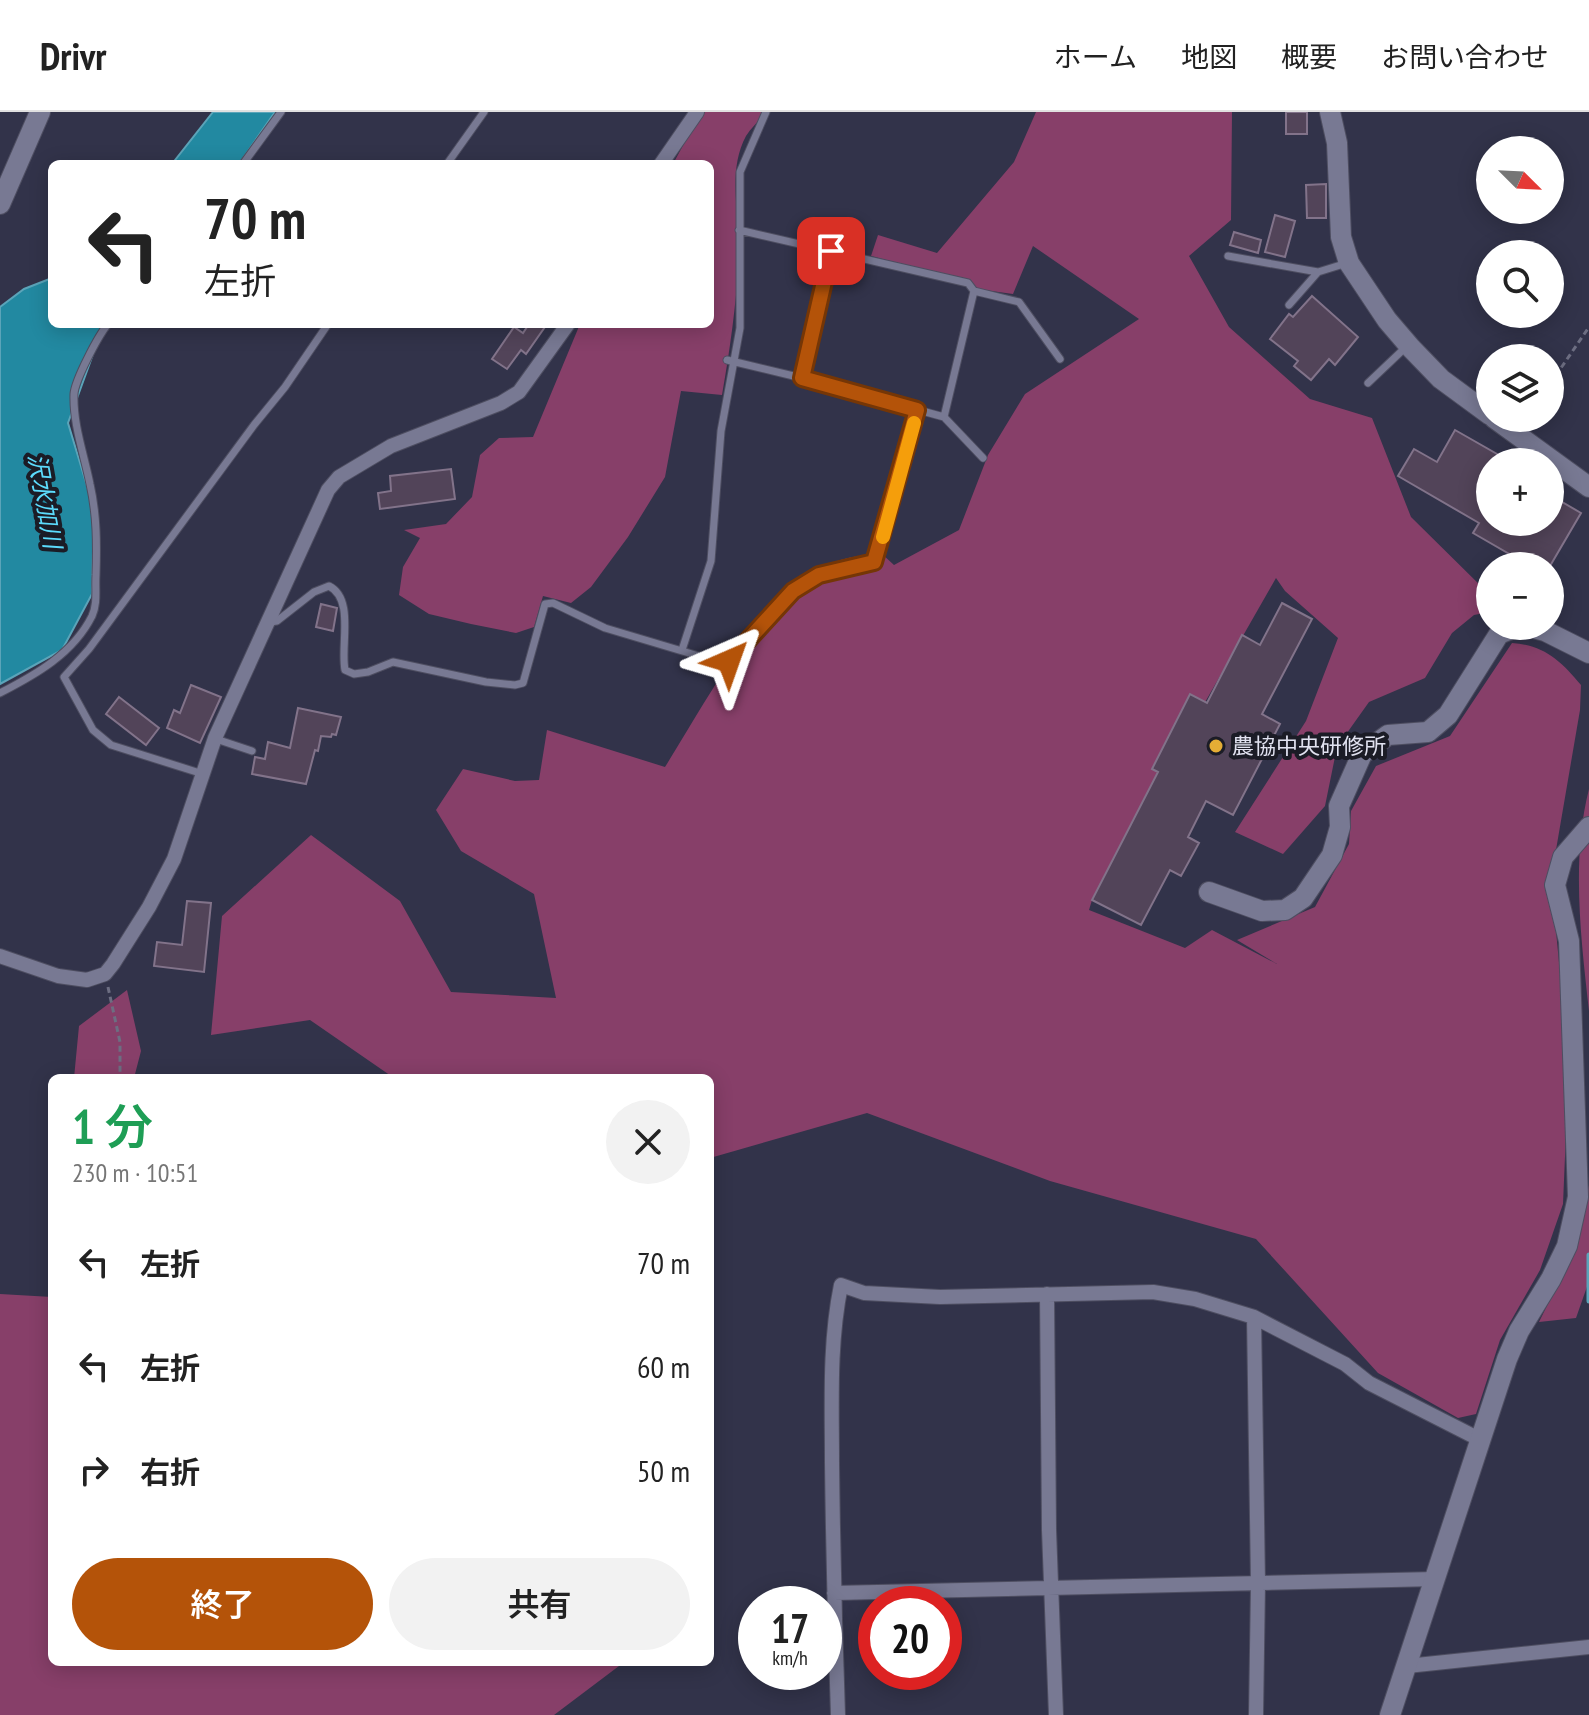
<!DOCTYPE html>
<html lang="ja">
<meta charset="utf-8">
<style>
body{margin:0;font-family:"PT Sans Narrow","Noto Sans JP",sans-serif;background:#f2f2f2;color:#222;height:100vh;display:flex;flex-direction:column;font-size:30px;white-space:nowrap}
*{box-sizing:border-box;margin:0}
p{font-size:26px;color:#767676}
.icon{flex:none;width:44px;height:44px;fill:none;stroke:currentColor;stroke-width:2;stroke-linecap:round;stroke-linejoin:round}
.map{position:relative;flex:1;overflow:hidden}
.details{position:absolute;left:48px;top:962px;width:666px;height:592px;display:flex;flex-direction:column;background:#fff;border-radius:12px;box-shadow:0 4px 20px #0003}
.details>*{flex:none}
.guide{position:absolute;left:48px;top:48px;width:666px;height:168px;border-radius:12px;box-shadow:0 4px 20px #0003;background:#fff;color:#222;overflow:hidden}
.needle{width:52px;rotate:114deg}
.fabs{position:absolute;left:1476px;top:24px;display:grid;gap:16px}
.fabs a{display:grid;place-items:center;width:88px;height:88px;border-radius:50%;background:#fff;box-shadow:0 4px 20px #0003;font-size:40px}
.speed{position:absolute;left:738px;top:1474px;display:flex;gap:16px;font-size:40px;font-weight:700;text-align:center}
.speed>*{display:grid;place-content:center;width:104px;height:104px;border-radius:50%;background:#fff;box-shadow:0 4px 20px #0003;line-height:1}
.speed small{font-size:20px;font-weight:400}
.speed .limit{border:12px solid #d22;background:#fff;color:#111}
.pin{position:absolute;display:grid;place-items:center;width:68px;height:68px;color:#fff;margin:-34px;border-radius:16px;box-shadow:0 4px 12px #0006}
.me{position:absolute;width:88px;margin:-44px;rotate:43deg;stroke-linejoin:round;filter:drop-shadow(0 0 6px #0008)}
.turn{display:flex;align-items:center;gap:28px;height:168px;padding:0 24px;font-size:36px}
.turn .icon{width:104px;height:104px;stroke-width:2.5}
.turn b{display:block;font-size:56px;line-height:68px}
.round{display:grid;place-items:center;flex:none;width:84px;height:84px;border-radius:42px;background:#f2f2f2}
.headline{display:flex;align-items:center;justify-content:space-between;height:136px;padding:0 24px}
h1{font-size:48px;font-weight:600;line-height:60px;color:#1e9e55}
.primary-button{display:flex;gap:16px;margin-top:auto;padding:16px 24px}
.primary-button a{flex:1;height:92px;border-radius:48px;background:#b45309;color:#fff;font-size:32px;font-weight:600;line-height:92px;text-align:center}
.primary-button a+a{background:#f2f2f2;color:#222}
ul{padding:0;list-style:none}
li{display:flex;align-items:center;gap:24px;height:104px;padding:0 24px}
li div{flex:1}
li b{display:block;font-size:30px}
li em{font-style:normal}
header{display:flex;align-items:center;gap:48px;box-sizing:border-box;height:112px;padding:0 40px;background:#fff;border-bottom:2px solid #e0e0e0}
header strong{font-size:38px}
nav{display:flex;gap:44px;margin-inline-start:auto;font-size:28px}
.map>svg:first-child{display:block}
.green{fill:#873f69}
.water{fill:#2289a1;stroke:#5ba4b9;stroke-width:2}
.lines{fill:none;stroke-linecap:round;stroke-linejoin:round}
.stream{stroke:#5ba4b9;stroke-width:5}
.building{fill:#524459;stroke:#82738a;stroke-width:2}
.lane-casing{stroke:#4e4e61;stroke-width:9}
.street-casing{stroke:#4e4e61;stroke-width:16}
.secondary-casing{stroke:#4e4e61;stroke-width:22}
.path{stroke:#6d6e82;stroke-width:3;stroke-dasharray:6 4;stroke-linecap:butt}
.lane{stroke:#787993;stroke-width:7}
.street{stroke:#787993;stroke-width:14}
.secondary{stroke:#787993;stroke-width:20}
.route-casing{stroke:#753606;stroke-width:20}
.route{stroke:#b45309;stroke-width:14}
.slow{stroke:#f59e0b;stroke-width:14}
.poi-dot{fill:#e4ad35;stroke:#1b1c26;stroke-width:3}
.labels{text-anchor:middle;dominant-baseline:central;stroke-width:8;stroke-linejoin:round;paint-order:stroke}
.poi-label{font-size:22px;fill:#e1e2f0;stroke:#1b1c26;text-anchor:start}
.water-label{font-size:24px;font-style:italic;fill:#5cdbfc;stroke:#1b1c26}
</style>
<header>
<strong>Drivr</strong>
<nav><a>ホーム</a><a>地図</a><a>概要</a><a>お問い合わせ</a></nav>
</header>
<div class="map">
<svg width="1589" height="1603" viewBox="0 0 1589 1603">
<rect width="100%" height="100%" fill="#32334a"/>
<!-- green -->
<path class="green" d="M701,0H766C760,8 751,16 746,24C726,61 741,107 739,147C736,193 730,238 722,283L681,279L665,365L628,425L591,475L571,491L543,484L534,515L516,521L471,512L429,502L399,483L403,455L420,426L404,418L446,412L472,385L480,343L499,326L533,325L580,212H710V52H673Z
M1036,0H1232L1231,108L1189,144L1229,215L1310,287L1372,306L1411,405L1490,483V500L1474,503L1452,521L1425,566L1369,590L1337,635L1325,694L1283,742L1235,720L1306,609L1338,526L1285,479L1276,466L1092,788L1089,798L1185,836L1212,818L1277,852L1237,828L1315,795L1349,732L1351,699L1376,654L1450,624L1512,531C1544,533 1561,549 1581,573L1580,598L1551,767L1565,913L1567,997L1563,1092L1540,1158L1500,1228L1476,1302L1458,1306L1378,1261L1256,1127L1050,1069L867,1001L710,1046V966H394L310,908L211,923L222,804L311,723L400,789L451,880L556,886L534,782L461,739L436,698L463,657L515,669L539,668L547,618L665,655C700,600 760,486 818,457C839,446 859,443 882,442L894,453L959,418L988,343L1025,282L1139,207L1033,134L1013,182L970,176L971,170L871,144L878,123L937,141L1014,50Z
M1589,677V899C1581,828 1571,747 1589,677Z
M127,878L141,939L134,966H74L79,914Z
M1589,1073V1169L1576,1206L1539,1210L1576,1135Z
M0,1182L52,1185V1256L48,1268L52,1271V1550H635L619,1554L554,1603H0Z"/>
<!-- water -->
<path class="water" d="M213,0H275L239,52H172Z
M52,166V212H104L68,311L94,397L92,482L62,538L0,572V195L24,177Z"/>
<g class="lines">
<!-- stream -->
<path class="stream" d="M1589,1143V1189"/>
</g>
<!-- building -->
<path class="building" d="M1286,0H1307V22H1286Z
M1326,72V106H1307L1306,73Z
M1275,103L1295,109L1285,145L1265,140Z
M1234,120L1261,128L1258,141L1230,133Z
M1312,184L1358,225L1335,253L1329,247L1311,268L1294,254L1298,249L1270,227L1289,202L1293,205Z
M529,212H547L526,242L521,238L507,257L492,247L514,215L523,221Z
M1455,318L1511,350H1490V410H1550V383L1581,401L1550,454H1530L1473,421L1479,411L1398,364L1414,337L1437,350Z
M451,357L455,387L380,397L378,381L391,379L390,364Z
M1282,491L1312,507L1262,602L1280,612L1233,703L1206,689L1188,725L1199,731L1181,764L1170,758L1141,813L1092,788L1158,660L1152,657L1190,582L1207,591L1242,523L1260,533Z
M321,492L337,496L333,519L316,515Z
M191,573L221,585L200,631L167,616L174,598L180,601Z
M119,585L159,616L146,633L106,602Z
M298,596L341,605L336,623L332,622L331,625L321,624L318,639L315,638L306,672L252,662L255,645L265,647L268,630L290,636Z
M187,789L211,791L204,860L154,854L157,830L182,833Z"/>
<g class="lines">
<defs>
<path id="lane" d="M243,52L281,0
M447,52L484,0
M739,118L968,171L974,179L1019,190L1060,247
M1228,144L1318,160
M1289,193L1318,160L1347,151
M727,248L802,266L831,139
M802,266L944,305L974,179
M1368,271L1407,234
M944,305L983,346
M270,510L277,509L314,480L329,474C355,487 340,534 345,558L354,562L368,560L393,550L486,570L515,573L523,571L545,492L553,491L605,516L719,550L729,549L793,479L819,463L874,450L917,298
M682,538L711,449L721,319L740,216V60L766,0
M0,581C35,563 73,542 92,504C98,491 95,477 96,463C97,432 97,403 90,372C84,342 73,313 74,282C75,268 98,224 108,212
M216,627L252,639
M203,662L111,633L93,618L64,565L89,537L254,313L285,275L328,212"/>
<path id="street" d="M661,52L697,0
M0,844L58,864L87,868L105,862L113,852L149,795L174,747L215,626L328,378L339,365L391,334L501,291L519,280L568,212
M1047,1182L1049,1418L1056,1603
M1254,1205L1258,1472L1256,1603
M834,1481L1436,1467
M1407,1554L1589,1535
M838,1603C835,1519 833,1435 832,1351C832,1291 829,1232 841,1173L864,1181L940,1185L1153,1180L1195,1187L1254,1205L1345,1252L1369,1271L1481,1328"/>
<path id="secondary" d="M1330,0L1337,31L1341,125L1349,151L1387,208L1411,236L1441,267L1490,303
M0,92L40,0
M1494,306L1589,375
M1526,514L1545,519L1589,541
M1209,780L1262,799L1285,798L1303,786L1332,743L1340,715L1339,694L1362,642L1388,623L1428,620L1448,603L1499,522L1518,514
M1390,1603L1507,1247L1519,1219L1551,1167L1567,1134L1578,1085L1569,829L1555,773L1563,745L1589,715"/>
</defs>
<!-- lane casing -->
<use href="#lane" class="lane-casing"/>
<!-- street casing -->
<use href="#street" class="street-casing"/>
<!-- secondary casing -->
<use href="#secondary" class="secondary-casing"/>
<!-- path -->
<path class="path" d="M1550,272L1589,215
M108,875L120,930V966"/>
<!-- lane -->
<use href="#lane" class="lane"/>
<!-- street -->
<use href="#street" class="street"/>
<!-- secondary -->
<use href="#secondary" class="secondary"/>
</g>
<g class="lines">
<defs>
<path id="route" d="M729,549L793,479L819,463L874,450L917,298L802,266L831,139"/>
</defs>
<!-- route casing -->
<use href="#route" class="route-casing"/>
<!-- route -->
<use href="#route" class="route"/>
<!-- slow -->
<path class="slow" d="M883,425L914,311"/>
</g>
<!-- markers -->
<circle class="poi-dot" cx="1216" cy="634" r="8"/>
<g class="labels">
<!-- poi labels -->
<g class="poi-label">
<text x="1232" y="634">農協中央研修所</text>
</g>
<!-- water labels -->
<g class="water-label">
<text transform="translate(45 389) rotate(80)">沢水加川</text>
</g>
</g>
</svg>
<div class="fabs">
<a><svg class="needle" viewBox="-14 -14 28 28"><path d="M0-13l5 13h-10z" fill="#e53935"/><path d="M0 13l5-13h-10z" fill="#767676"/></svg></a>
<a><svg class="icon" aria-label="search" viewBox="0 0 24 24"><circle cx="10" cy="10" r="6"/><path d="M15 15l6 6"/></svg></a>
<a><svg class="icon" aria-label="layers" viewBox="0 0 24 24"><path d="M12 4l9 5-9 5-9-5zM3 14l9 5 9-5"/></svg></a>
<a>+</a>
<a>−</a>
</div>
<div class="speed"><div>17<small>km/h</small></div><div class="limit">20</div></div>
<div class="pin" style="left:831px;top:139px;background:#d93025"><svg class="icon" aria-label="arrive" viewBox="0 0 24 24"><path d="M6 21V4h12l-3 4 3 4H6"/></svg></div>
<svg class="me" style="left:729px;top:549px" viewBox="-20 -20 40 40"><path d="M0-17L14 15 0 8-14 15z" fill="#b45309" stroke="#fff" stroke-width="4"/></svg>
<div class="guide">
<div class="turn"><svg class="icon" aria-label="left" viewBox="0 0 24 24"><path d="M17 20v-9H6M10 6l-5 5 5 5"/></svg><div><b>70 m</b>左折</div></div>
</div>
<section class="details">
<div class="headline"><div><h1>1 分</h1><p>230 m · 10:51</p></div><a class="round"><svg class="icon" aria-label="close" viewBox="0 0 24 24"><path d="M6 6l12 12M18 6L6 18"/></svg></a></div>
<ul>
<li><svg class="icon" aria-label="left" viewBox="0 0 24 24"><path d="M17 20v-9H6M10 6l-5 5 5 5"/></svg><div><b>左折</b></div><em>70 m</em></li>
<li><svg class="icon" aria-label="left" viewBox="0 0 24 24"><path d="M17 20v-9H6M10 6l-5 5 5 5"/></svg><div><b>左折</b></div><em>60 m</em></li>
<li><svg class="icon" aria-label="right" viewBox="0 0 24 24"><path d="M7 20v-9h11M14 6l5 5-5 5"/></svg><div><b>右折</b></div><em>50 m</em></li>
</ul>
<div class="primary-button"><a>終了</a><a>共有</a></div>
</section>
</div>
